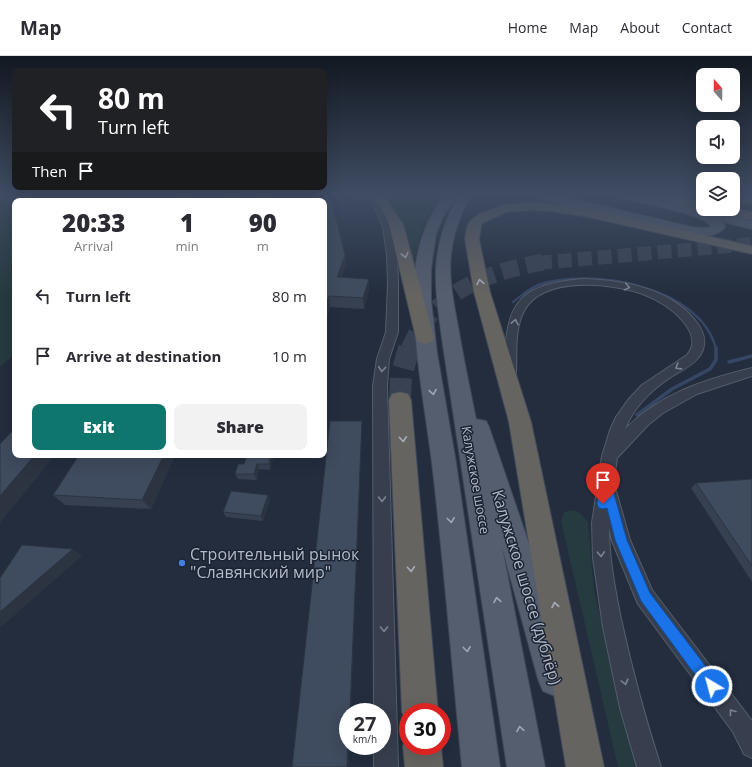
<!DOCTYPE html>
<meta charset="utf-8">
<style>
body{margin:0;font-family:"Open Sans",sans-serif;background:#f2f2f3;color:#2b2b33;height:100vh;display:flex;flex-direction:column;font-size:15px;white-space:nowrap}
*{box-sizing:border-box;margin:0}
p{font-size:13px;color:#7c7c81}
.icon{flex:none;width:22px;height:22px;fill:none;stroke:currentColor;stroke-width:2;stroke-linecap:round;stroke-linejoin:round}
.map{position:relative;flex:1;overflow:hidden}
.panel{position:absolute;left:12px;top:142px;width:315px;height:260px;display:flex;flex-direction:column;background:#fff;border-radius:8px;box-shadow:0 4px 16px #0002}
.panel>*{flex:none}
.guide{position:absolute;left:12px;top:12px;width:315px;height:122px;border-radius:8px;box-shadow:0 4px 16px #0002;background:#202124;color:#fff;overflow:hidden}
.needle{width:26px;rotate:340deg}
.fabs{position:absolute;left:696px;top:12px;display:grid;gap:8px}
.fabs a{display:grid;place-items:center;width:44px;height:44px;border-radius:8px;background:#fff;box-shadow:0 4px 16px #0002;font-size:20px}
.speed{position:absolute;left:339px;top:647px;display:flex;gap:8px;font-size:20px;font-weight:700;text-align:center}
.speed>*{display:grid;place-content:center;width:52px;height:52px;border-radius:50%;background:#fff;box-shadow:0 4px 16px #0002;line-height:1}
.speed small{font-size:10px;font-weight:400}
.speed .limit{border:6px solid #d22;background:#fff;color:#111}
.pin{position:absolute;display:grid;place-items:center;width:34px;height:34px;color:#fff;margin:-41px -17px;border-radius:50% 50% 50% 0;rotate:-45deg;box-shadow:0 0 4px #0007}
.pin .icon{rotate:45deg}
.me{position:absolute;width:44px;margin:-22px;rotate:323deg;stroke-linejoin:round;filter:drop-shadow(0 0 3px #0008)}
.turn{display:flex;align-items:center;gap:14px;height:84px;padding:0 20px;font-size:18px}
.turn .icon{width:52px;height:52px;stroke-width:2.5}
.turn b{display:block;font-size:28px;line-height:34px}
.then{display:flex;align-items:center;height:38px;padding:0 20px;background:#0003;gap:8px;font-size:15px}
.eta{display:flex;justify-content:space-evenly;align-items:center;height:68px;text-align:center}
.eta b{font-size:24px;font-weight:800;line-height:28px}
.cta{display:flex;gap:8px;margin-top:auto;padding:8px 20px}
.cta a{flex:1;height:46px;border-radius:8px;background:#0f766e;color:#fff;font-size:16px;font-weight:800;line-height:46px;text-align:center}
.cta a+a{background:#f2f2f3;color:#2b2b33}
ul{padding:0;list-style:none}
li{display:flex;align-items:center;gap:12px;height:60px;padding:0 20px}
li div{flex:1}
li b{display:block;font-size:15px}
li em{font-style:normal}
header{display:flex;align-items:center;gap:24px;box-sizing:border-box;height:56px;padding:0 20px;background:#fff;border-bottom:1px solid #e1e1e2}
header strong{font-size:19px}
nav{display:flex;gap:22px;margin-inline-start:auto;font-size:14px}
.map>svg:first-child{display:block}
.green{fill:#253b3f}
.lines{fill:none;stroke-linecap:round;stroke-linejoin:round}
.stream-far1{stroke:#364766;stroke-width:2.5}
.stream{stroke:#364766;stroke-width:3.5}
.trunk-tunnel-far2{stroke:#394253;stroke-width:14;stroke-dasharray:14 6;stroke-linecap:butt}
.trunk-tunnel-far1{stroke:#394253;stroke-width:17;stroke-dasharray:17 8;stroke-linecap:butt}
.trunk-tunnel{stroke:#394253;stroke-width:22;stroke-dasharray:22 10;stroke-linecap:butt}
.minor-casing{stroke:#555d6c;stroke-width:2}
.tertiary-casing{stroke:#555d6c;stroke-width:2}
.primary-casing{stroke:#404857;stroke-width:2}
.trunk-casing{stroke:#424a59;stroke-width:2}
.minor{fill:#373f4e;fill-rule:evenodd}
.tertiary{fill:#373f4e;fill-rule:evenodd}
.primary{fill:#555e6e;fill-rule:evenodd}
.trunk{fill:#656461;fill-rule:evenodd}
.wall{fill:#364051}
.shaded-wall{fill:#2c3442}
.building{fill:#3f4b5e;stroke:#2c3442}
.oneway{stroke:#a7adb9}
.oneway2{stroke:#7b8392}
.oneway3{stroke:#a0a8b7}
.route{fill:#1a73e8;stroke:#114b97}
.shop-dot{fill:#3f7fe0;stroke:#1c2433;stroke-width:1.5}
.labels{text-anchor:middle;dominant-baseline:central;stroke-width:3;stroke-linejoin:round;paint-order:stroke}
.street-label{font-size:13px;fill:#b3bac9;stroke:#1c2433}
.near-poi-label{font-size:16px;fill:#b3bac9;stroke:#1c2433;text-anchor:start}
.near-street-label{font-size:16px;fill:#b3bac9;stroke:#1c2433}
</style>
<header>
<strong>Map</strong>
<nav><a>Home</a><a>Map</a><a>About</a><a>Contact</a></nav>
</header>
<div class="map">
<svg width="752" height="711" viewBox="0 0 752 711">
<rect width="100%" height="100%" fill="#232d3e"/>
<!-- green -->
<path class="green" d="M0,139H123L127,145H15V298L0,311Z
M386,139H441L424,166L413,208L399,163Z
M574,454L581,458L588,466L594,535L638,711H618L561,465L564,456Z"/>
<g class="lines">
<!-- stream-far1 -->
<path class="stream-far1" d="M513,246C521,240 529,233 538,229C591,211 701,230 716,293"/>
<!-- stream -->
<path class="stream" d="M729,306L752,300
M637,359L672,333L710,313L716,304V292"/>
<!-- trunk-tunnel-far2 -->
<path class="trunk-tunnel-far2" d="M538,207L752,188"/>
<!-- trunk-tunnel-far1 -->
<path class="trunk-tunnel-far1" d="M409,293C433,236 487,216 544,206"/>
<!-- trunk-tunnel -->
<path class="trunk-tunnel" d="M400,344L401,321L409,292"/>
<defs>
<path id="minor" d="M370,139H378L391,171L397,199L398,227V276L389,303L387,330L398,711H374V690H382V656H374L373,330L377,303L386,276L388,227L387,199L383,171Z
M582,223C624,224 672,232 698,268C706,280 707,291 698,302C691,311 680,315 671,321C651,334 634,351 625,373C662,337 703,324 752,312V320L697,338L663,357L648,369L617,402L613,430L616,435L630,484L652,534L752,665V702L744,698L733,676L638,548L612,485L609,472C609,502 615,533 621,563C632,613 645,662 661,711H637L620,652L603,571L593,502L592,467L602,400L610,374L616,361L628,344L642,329L687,299C695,290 693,279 686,269C676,255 660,245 645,239C613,227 543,219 524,255C514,274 517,298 516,318L515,321L510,322L505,321L504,318C506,253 511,229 582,223Z"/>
<path id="tertiary" d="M180,139H190L191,145H181Z
M230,139H242L235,145H224Z"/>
<path id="primary" d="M445,139H453L455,142L443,161L436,178L431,213V244L437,297L456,407L500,711H462C452,610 444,508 432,407C424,343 410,278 415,214C418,187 428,160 445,139Z
M459,139H471C462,156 455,172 452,191C447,219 454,248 459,276C464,305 470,334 476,363L486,365L489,371L540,520L572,623L567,635L555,640L543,635L538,623L502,491L545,711H507L442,283C434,225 429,192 459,139Z
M534,139H557L692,171L706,172L711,170C699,156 638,147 618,142L616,139H639L752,165V173L723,166L725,171C718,181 703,180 692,179L536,142Z
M740,139H752V145L742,142Z"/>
<path id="trunk" d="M371,139H383L403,168L434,282L432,286L425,288L418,286L416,282L389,168L383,155Z
M653,139H676L703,145V153L655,142Z
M733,139L752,140V148L733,144Z
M532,146L584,152L752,190V198L584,160L549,155L532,154L506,156L489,164L482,167L481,171L479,183L490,236L531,366L604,711H566L509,366L474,236L465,183L467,171L470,165L479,158L504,149Z
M733,152L752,156V164L716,156L714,153Z
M400,336L408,338L411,344L438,656H408V669L402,656L389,344L392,338Z
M408,678V690H441L443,711H405L403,690Z"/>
</defs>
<!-- minor casing -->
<use href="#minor" class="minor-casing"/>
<!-- tertiary casing -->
<use href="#tertiary" class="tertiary-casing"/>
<!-- primary casing -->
<use href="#primary" class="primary-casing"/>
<!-- trunk casing -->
<use href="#trunk" class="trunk-casing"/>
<!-- minor -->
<use href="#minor" class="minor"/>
<!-- tertiary -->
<use href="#tertiary" class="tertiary"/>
<!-- primary -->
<use href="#primary" class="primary"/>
<!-- trunk -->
<use href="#trunk" class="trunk"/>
</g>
<!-- wall -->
<path class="wall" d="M258,139H276L272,145H263Z
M349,139H369L370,142V146L355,148Z
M313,142L332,146L345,199L346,210L341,221L369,234L364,253L330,251L324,267V145H313Z
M79,399H175L151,453L65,449L53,439Z
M247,399H272L273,402L270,414L259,413L257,424L238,423L235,418L244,408Z
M752,423V526L691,432L696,427Z
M268,439L270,444L263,465L226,461L223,456Z"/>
<!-- shaded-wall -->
<path class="shaded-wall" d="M270,139H276L272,145H271Z
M370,142V146L355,148V143Z
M345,199L346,210L338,232L337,221Z
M369,223V234L364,253L363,242Z
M329,240L330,251L324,267V253Z
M362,365V375L351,656H350Z
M35,399H55L0,467V440Z
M164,399H175L151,453L142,444Z
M271,399H272L273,402L270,414L269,408Z
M257,408L259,413L257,424L254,418Z
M268,439L270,444L263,465L261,460Z
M73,493L82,500L0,572V556Z
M348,690H350L349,711H347Z"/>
<!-- building -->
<path class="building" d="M352,139H369L370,142L355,143Z
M328,140L332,146L345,199L337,221L369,223L363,242L329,240L324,253V145H315L313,142Z
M330,365H362L350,656H348V690L347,711H292Z
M15,372V399H35L0,440V388Z
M79,399H164L142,444L53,439Z
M247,399H271L269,408H257L254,418H235L238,408H244Z
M752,423V510L696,427Z
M231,435L268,439L261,460L223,456Z
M22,489L73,493L0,556V522Z"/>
<!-- one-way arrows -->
<defs><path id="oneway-chevron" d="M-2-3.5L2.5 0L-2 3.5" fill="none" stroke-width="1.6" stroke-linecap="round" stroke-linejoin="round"/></defs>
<g class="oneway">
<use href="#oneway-chevron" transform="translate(405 199) rotate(76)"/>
<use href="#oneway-chevron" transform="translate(480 226) rotate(-101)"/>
<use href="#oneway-chevron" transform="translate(403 383) rotate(86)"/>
<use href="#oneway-chevron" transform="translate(411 513) rotate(86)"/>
<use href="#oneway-chevron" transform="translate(555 549) rotate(-101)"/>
</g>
<g class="oneway2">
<use href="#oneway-chevron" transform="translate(627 231) rotate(12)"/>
<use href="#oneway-chevron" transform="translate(515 266) rotate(-78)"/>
<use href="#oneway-chevron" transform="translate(678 311) rotate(148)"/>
<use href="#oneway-chevron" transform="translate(382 313) rotate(95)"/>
<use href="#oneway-chevron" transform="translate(382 443) rotate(89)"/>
<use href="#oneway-chevron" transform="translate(601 498) rotate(87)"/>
<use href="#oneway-chevron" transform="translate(384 573) rotate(89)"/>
<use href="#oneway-chevron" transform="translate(625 626) rotate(75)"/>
<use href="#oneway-chevron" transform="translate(732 656) rotate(-127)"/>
</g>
<g class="oneway3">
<use href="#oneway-chevron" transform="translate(433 336) rotate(81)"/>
<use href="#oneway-chevron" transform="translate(451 464) rotate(83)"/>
<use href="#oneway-chevron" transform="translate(497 544) rotate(-100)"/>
<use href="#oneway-chevron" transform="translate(467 593) rotate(83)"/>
<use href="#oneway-chevron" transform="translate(520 673) rotate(-99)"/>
</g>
<!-- sky -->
<linearGradient id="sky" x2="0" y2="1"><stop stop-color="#131922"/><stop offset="0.58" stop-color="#3f4c63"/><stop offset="1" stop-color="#3f4c63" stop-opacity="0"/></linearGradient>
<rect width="752" height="239" fill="url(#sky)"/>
<!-- route -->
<path class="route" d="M605,422L609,424L611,427L627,484L650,537L717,625L719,630L717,635L712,637L707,635L641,545L615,484L607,452L603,453L599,452L597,448L600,427L602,424Z"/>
<!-- markers -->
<circle class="shop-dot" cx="182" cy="507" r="4"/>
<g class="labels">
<!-- street labels -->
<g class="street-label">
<text transform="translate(476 424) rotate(80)">Калужское шоссе</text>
</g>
<!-- near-poi labels -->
<g class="near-poi-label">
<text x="190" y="498">Строительный рынок<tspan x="190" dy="18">"Славянский мир"</tspan></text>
</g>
<!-- near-street labels -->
<g class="near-street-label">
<text transform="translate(527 531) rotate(73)">Калужское шоссе (дублёр)</text>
</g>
</g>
</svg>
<div class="fabs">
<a><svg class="needle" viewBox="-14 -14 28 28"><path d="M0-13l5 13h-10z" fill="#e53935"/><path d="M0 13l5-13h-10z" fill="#7c7c81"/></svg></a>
<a><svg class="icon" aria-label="sound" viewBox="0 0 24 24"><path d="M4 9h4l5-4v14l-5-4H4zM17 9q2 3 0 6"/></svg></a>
<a><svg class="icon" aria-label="layers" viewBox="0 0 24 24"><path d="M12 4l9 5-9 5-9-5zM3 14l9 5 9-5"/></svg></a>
</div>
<div class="speed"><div>27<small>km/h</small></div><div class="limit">30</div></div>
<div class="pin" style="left:603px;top:448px;background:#d93025"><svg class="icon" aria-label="arrive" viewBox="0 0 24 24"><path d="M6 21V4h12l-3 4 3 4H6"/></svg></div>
<svg class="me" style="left:712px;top:630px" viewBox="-20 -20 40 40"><circle r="17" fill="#1a73e8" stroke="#fff" stroke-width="3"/><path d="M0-11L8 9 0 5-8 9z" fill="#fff"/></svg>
<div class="guide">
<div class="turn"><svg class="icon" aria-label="left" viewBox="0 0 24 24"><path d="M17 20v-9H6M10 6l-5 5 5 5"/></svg><div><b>80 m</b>Turn left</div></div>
<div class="then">Then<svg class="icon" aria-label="arrive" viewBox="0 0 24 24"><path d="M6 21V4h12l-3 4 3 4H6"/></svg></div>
</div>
<section class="panel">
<div class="eta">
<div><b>20:33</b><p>Arrival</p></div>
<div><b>1</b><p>min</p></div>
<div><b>90</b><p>m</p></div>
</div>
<ul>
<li><svg class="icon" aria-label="left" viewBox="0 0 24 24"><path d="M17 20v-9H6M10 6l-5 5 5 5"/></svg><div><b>Turn left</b></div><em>80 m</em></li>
<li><svg class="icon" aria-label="arrive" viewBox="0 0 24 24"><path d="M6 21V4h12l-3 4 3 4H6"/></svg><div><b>Arrive at destination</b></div><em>10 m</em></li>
</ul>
<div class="cta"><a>Exit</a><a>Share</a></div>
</section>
</div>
